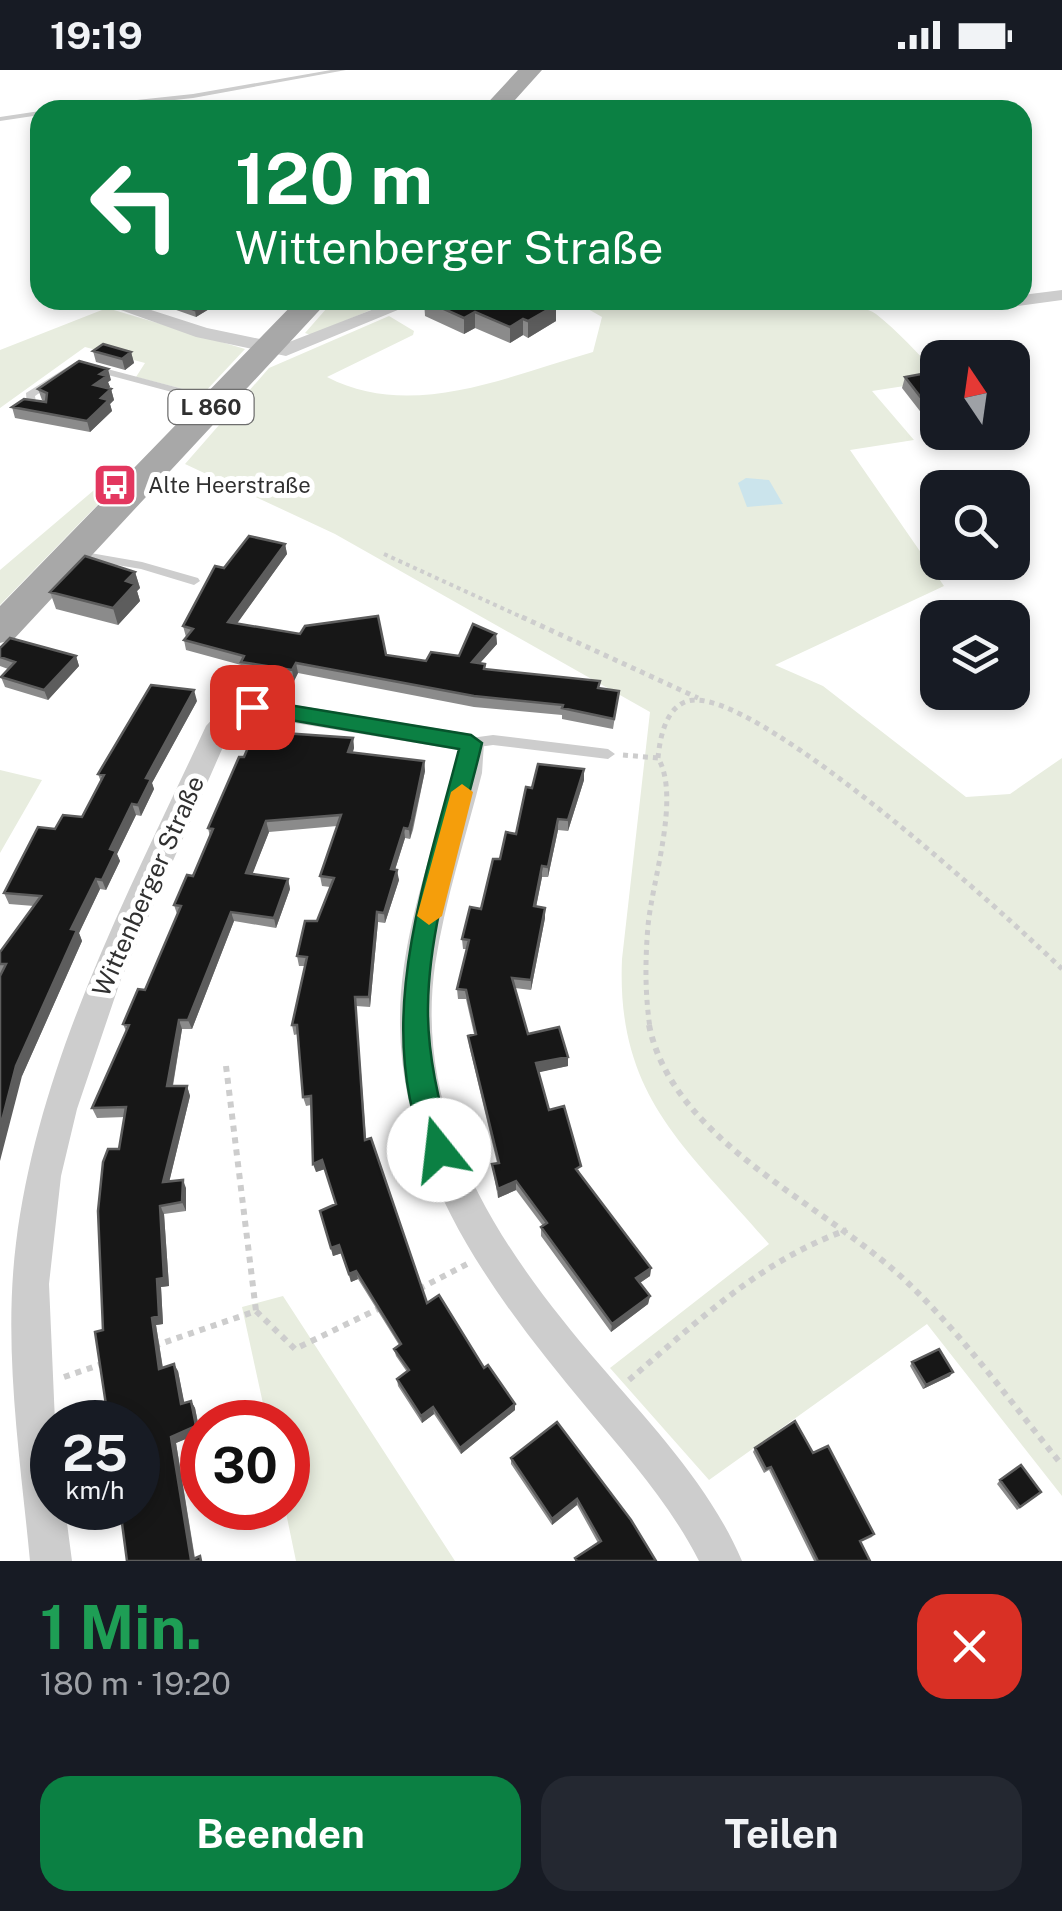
<!DOCTYPE html>
<html lang="de">
<meta charset="utf-8">
<style>
body{margin:0;font-family:"Public Sans",sans-serif;background:#242831;color:#f1f3f6;height:100vh;display:flex;flex-direction:column;font-size:38px;white-space:nowrap}
*{box-sizing:border-box;margin:0}
p{font-size:32px;color:#9ea1a6}
.icon{flex:none;width:55px;height:55px;fill:none;stroke:currentColor;stroke-width:2;stroke-linecap:round;stroke-linejoin:round}
.map{position:relative;height:1491px;overflow:hidden}
.side{display:flex;flex-direction:column;background:#171b24;flex:1}
.side>*{flex:none}
.guide{position:absolute;left:30px;top:30px;width:1002px;height:210px;border-radius:30px;box-shadow:0 5px 15px #0003;background:#0b8043;color:#fff;overflow:hidden}
.needle{width:65px;rotate:347deg}
.tools{position:absolute;left:920px;top:270px;display:grid;gap:20px}
.tools a{display:grid;place-items:center;width:110px;height:110px;border-radius:20px;background:#171b24;box-shadow:0 5px 15px #0003;font-size:50px}
.speed{position:absolute;left:30px;top:1330px;display:flex;gap:20px;font-size:50px;font-weight:700;text-align:center}
.speed>*{display:grid;place-content:center;width:130px;height:130px;border-radius:50%;background:#171b24;box-shadow:0 5px 15px #0003;line-height:1}
.speed small{font-size:25px;font-weight:400}
.speed .limit{border:15px solid #d22;background:#fff;color:#111}
.pin{position:absolute;display:grid;place-items:center;width:85px;height:85px;color:#fff;margin:-42px;border-radius:20px;box-shadow:0 5px 15px #0006}
.me{position:absolute;width:110px;margin:-55px;rotate:344deg;stroke-linejoin:round;filter:drop-shadow(0 0 8px #0008)}
.turn{display:flex;align-items:center;gap:35px;height:210px;padding:0 40px;font-size:45px}
.turn .icon{width:130px;height:130px;stroke-width:2.5}
.turn b{display:block;font-size:70px;line-height:85px}
.round{display:grid;place-items:center;flex:none;width:105px;height:105px;border-radius:30px;background:#242831}
.headline{display:flex;align-items:center;justify-content:space-between;height:170px;padding:0 40px}
h1{font-size:60px;font-weight:700;line-height:75px;color:#1e9e55}
.cta{display:flex;gap:20px;margin-top:auto;padding:20px 40px}
.cta a{flex:1;height:115px;border-radius:30px;background:#0b8043;color:#fff;font-size:40px;font-weight:700;line-height:115px;text-align:center}
.cta a+a{background:#242831;color:#f1f3f6}
.status{display:flex;justify-content:space-between;align-items:center;height:70px;padding:0 50px;background:#171b24;direction:ltr}
.status svg{height:28px;fill:currentColor}
.map>svg:first-child{display:block}
.green{fill:#e8eddf}
.water{fill:#cbe4ec}
.lines{fill:none;stroke-linecap:round;stroke-linejoin:round}
.path-far3{stroke:#cdcdcd;stroke-width:2.5;stroke-dasharray:2.5 2.5;stroke-linecap:butt}
.path-far2{stroke:#cdcdcd;stroke-width:4;stroke-dasharray:4 4;stroke-linecap:butt}
.path-far1{stroke:#cdcdcd;stroke-width:5;stroke-dasharray:5 5;stroke-linecap:butt}
.path{stroke:#cdcdcd;stroke-width:6;stroke-dasharray:6 6;stroke-linecap:butt}
.service{fill:#cdcdcd;fill-rule:evenodd}
.minor{fill:#cdcdcd;fill-rule:evenodd}
.primary{fill:#a8a8a8;fill-rule:evenodd}
.wall{fill:#8b8b8b}
.shaded-wall{fill:#5d5d5d}
.building{fill:#171717;stroke:#5d5d5d;stroke-width:2.5}
.route{fill:#0b8043;stroke:#07532c;stroke-width:2.5}
.slow{fill:#f59e0b}
.labels{text-anchor:middle;dominant-baseline:central;stroke-width:10;stroke-linejoin:round;paint-order:stroke}
.shield{fill:#fff;stroke:#6e6e6e;stroke-width:2.5}
.shield-label{font-size:22px;font-weight:bold;fill:#303030}
.far-poi-label{font-size:22px;fill:#303030;stroke:#fff;text-anchor:start}
.street-label{font-size:25px;fill:#303030;stroke:#fff}
</style>
<div class="status"><b>19:19</b><svg viewBox="0 0 49 12"><path d="M0 12V9h3v3zM5 12V6h3v6zM10 12V3h3v9zM15 12V0h3v12zM26 1h20v11H26zM47 4h2v5h-2z"/></svg></div>
<div class="map">
<svg width="1062" height="1491" viewBox="0 0 1062 1491">
<rect width="100%" height="100%" fill="#fff"/>
<!-- green -->
<path class="green" d="M334,230L385,234L311,265L305,263Z
M639,230C687,230 842,220 876,244C898,261 918,284 937,303V311L872,321L914,370L850,380L944,516L775,595L823,616L966,727L1010,724L1062,688V1426L927,1254L709,1410L610,1298L769,1174C686,1077 616,1027 622,889L650,642L335,464L185,394L269,298L389,246L414,261L413,265L327,307C412,351 507,306 593,282L602,247L588,239Z
M107,238L245,279L203,324L136,307L145,293L85,277L0,338V280Z
M100,415L111,421L0,535V500Z
M0,700L42,710L0,783Z
M283,1226L455,1491H296L285,1438L288,1352H267L242,1237Z"/>
<!-- water -->
<path class="water" d="M746,408L769,410L783,434L747,437L738,413Z"/>
<g class="lines">
<!-- path-far3 -->
<path class="path-far3" d="M248,32L274,40"/>
<!-- path-far2 -->
<path class="path-far2" d="M384,484L528,550"/>
<!-- path-far1 -->
<path class="path-far1" d="M522,547L698,628
M623,685L658,688C681,727 652,811 648,856C645,891 645,924 650,958
M658,688C660,666 667,630 696,630C770,631 1003,842 1062,899"/>
<!-- path -->
<path class="path" d="M649,955C673,1073 827,1134 909,1214C966,1269 1012,1334 1062,1395
M226,996L256,1241
M419,1219L467,1194
M154,1276L256,1241L295,1279L382,1237
M64,1307L105,1293
M629,1310C697,1252 761,1190 847,1160"/>
<!-- service -->
<path class="service" d="M331,0H346L193,28L83,40H58L62,38L193,24Z
M40,41V45L0,51V47Z
M77,291L221,329L222,331L217,334L78,297L35,326L36,332L47,336V340L27,336L26,323Z
M73,480L142,492L198,508L200,511L194,515L141,499L69,487L67,484Z
M493,665L608,679L615,684L608,689L493,675L471,678L464,673L471,668Z"/>
<!-- minor -->
<path class="minor" d="M1062,220V230L987,240L874,235L865,230H1022V225Z
M93,230H120L207,258L284,274L397,230H422L286,286L196,267Z
M252,628L471,664L484,673L482,703C466,767 445,829 435,895C413,1053 502,1181 600,1295C652,1356 710,1416 742,1491H699C670,1434 627,1386 587,1338C495,1228 402,1105 400,955C399,887 420,818 439,754C446,729 457,706 459,680L252,646L243,648L230,661L121,909L77,1039L61,1106L49,1214L55,1352L52,1438H65L72,1491H30C20,1386 3,1279 16,1173C39,989 129,822 206,656L226,634Z"/>
<!-- primary -->
<path class="primary" d="M518,0H542L506,40H481Z
M297,230H329L14,569L0,573V536Z"/>
</g>
<!-- wall -->
<path class="wall" d="M148,230H224L196,247Z
M424,230L556,235V251L528,268L523,265L510,273L475,258L464,264L425,246Z
M93,281L131,282L134,293L125,300L96,292Z
M905,307L938,308V353L930,354L902,318Z
M111,310L108,312L110,317L108,318L111,319L114,330L110,334L112,341L90,362L15,348L12,337L46,332L42,330L38,319Z
M285,474L287,484L237,553L386,585L426,591L459,586L496,564L497,574L480,593L486,599L619,621L613,659L562,649V645L474,637L298,603L294,611L243,602L241,595L186,580L184,570L186,567L183,556L224,498Z
M135,502L140,518L137,521L140,531L118,555L56,539L50,522Z
M0,578L76,586L79,596L48,630L5,617L1,607L8,599L0,596Z
M197,631L152,713L154,719L141,746L136,745L117,784L120,791L106,820L100,819L79,863L82,871L22,1006L0,903V882L34,836L9,834L4,823L55,759L82,747L101,712L98,704Z
M353,668L354,678L353,682L424,691L425,701L413,760L410,769L405,768L395,800L399,810L385,853L378,852L370,937L356,936L366,1069L427,1233L515,1334V1340L461,1384L434,1344L422,1353L398,1316L397,1309L407,1302L396,1286L394,1279L399,1275L358,1209L351,1212L342,1183L333,1186L320,1141L336,1134L325,1099L316,1102L311,1035L306,1036L303,1027L298,964L294,965L292,955L305,896H299L297,886L317,851L330,817L322,816L320,806L337,756L269,762L252,804L288,809L290,819L276,858L234,851L192,959H182L173,1016H187L190,1026L169,1112L186,1118V1141L164,1144L169,1216L161,1217L163,1254L156,1255L163,1298L178,1301L184,1333L191,1331L195,1338L200,1363L176,1373L195,1488L201,1491H127L108,1348L103,1260L119,1079L125,1047L97,1048L92,1038L126,961L123,954L145,920L177,844L174,835L193,806L210,767L208,758L244,687Z
M584,699V710L568,761L558,760L548,807H542L536,837L545,838V848L531,920L515,918L528,964L568,996L538,1002L549,1040L581,1105L651,1198L650,1206L640,1213L650,1226L648,1234L611,1262L541,1166V1157L543,1156L516,1120L498,1128L492,1094L497,1093L469,975L468,966L474,964L466,929H458L457,919L467,879H463L462,869L481,839L500,789L516,764L532,718Z
M912,1292L950,1306L923,1319L910,1296Z
M557,1352L656,1491H575V1488L598,1473L577,1435L552,1455L511,1394V1388Z
M755,1378L813,1383L874,1464L872,1467L861,1472L870,1491H814L769,1400L764,1403L753,1382Z
M1000,1410L1041,1422L1017,1440L997,1414Z"/>
<!-- shaded-wall -->
<path class="shaded-wall" d="M211,230H224L196,247L195,240Z
M556,235V251L528,268V251Z
M475,242V258L464,264V248Z
M523,249V265L510,273V257Z
M131,282L134,293L125,300L122,289Z
M108,299L111,310L108,312L110,317L97,326L94,315L100,304Z
M111,319L114,330L110,334L112,341L90,362L87,351L101,328Z
M938,342V353L930,354L933,343Z
M285,474L287,484L231,562L228,552Z
M135,502L140,518L137,521L140,531L118,555L113,538L126,511Z
M496,564L497,574L472,602V592Z
M76,586L79,596L48,630L44,620Z
M296,593L298,603L294,611L292,600Z
M194,620L197,631L152,713L154,719L141,746L138,735L146,708Z
M353,668L354,678L349,692L348,682Z
M424,691L425,701L410,769L409,759Z
M584,699V710L568,761V750Z
M132,734L136,745L117,784L120,791L106,820L102,810L110,779Z
M558,749V760L548,807V797Z
M266,751L269,762L249,813L246,803Z
M404,758L405,768L392,809L391,799Z
M542,796V807L534,847V836Z
M397,800L399,810L385,853L384,843Z
M96,809L100,819L79,863L82,871L22,1006L0,1091V1058L16,996L71,859Z
M288,809L290,819L276,858L274,848Z
M545,838V848L531,920V910Z
M231,842L234,851L192,959L188,950Z
M377,842L378,852L370,937L369,927Z
M179,950L182,959L171,1025L167,1016Z
M568,987V996L536,1003V993Z
M187,1016L190,1026L167,1121L163,1112Z
M322,1090L325,1099L316,1102L313,1094Z
M183,1110L186,1118V1141L182,1132Z
M516,1111V1120L498,1128V1119Z
M160,1136L164,1144L169,1216L161,1217L163,1254L156,1255L164,1306L159,1299L152,1248Z
M339,1175L342,1183L333,1186L331,1178Z
M651,1198L650,1206L635,1216L636,1208Z
M356,1201L358,1209L351,1212L349,1204Z
M650,1226L648,1234L611,1262L612,1254Z
M174,1294L178,1301L186,1341L181,1334Z
M953,1302L950,1306L923,1319L926,1315Z
M191,1331L195,1338L200,1363L176,1373L195,1491L191,1490L171,1367Z
M515,1334V1340L461,1384L460,1378Z
M433,1337L434,1344L422,1353L421,1346Z
M577,1429V1435L552,1455V1449Z"/>
<!-- building -->
<path class="building" d="M167,230H211L195,240Z
M424,230H545L556,235L528,251L523,249L510,257L475,242L464,248Z
M103,274L131,282L122,289L93,281Z
M79,291L108,299L100,304L107,306L94,315L111,319L101,328L109,330L87,351L12,337L24,329L46,332L47,323L38,319Z
M932,302L938,308V342L933,343L905,307Z
M249,466L285,474L228,552L300,564L305,556L378,546L386,585L426,591L431,582L459,586L473,554L496,564L472,592L485,594L484,599L600,611L598,618L619,621L614,649L562,638L563,635L474,626L296,593L292,600L241,592L244,586L184,570L193,559L183,556L215,496L224,498Z
M85,486L135,502L126,511L135,514L113,538L50,522Z
M10,568L76,586L44,620L1,607L15,592L0,587V578Z
M151,615L194,620L146,708L151,709L138,735L132,734L110,779L116,781L102,810L96,809L71,859L77,860L16,996L0,1058V906L6,894H0V882L41,826L4,823L38,757L55,759L63,745L82,747L104,705L98,704Z
M255,661L353,668L348,682L424,691L412,749L409,759L404,758L391,799L397,800L387,833L384,843L377,842L369,927H355L365,1070L371,1068L427,1233L439,1225L484,1298L488,1295L515,1334L460,1378L433,1337L421,1346L397,1309L409,1300L394,1279L401,1274L356,1201L349,1204L339,1175L331,1178L320,1141L336,1134L322,1090L313,1094L311,1026L303,1027L297,955H292L307,887L297,886L305,851H317L334,808L320,806L341,745L266,751L246,803L288,809L274,848L231,842L188,950H179L167,1016H187L163,1112L183,1110L182,1132L160,1136L164,1208L157,1209L159,1246L152,1248L159,1299L174,1294L181,1334L191,1331L196,1356L171,1367L191,1490L200,1486L201,1491H127L120,1438H138V1352H93L108,1348L95,1262L103,1260L98,1141L103,1092L108,1079H119L126,1037L92,1038L129,955L123,954L138,919L145,920L181,836L174,835L187,805L193,806L213,759L208,758L239,687H244Z
M538,694L584,699L568,750L558,749L548,797L542,796L534,836L545,838L531,910L512,908L528,964L559,957L568,987L536,993L549,1040L564,1036L581,1096L576,1099L651,1198L636,1208L650,1226L612,1254L541,1157L547,1153L516,1111L498,1119L492,1094L499,1093L468,966L476,964L466,920L457,919L469,870L462,869L470,837L481,839L493,789H500L506,762L516,764L526,717L532,718Z
M939,1279L953,1302L926,1315L912,1292Z
M795,1351L813,1383L828,1376L874,1464L860,1471L870,1491H818L771,1397L766,1399L755,1378Z
M557,1352L631,1450L656,1491H577L575,1488L601,1471L577,1429L552,1449L511,1388Z
M1021,1395L1041,1422L1020,1437L1000,1410Z"/>
<!-- route -->
<path class="route" d="M252,629L471,665L482,673C462,758 429,849 428,936C427,984 439,1035 453,1080L449,1089L439,1093L429,1089C370,958 426,809 459,679L244,642V632Z"/>
<!-- slow -->
<path class="slow" d="M462,714L473,722L442,846L429,855L417,846L451,722Z"/>
<!-- icons -->
<defs>
<symbol id="bus-square" viewBox="-11 -11 22 22"><rect x="-9" y="-9" width="18" height="18" rx="4" fill="#e3375f" stroke="#fff"/><path d="M-5-6H5V4H4V6H2V4H-2V6H-4V4H-5ZM-3.5-4V0h7V-4ZM-3.5 1.2v1.5H-2V1.2ZM2 1.2v1.5H3.5V1.2Z" fill="#fff"/></symbol>
</defs>
<g fill-rule="evenodd">
<use href="#bus-square" x="90" y="390" width="50" height="50"/>
</g>
<g class="labels">
<!-- shield labels -->
<rect class="shield" x="168.5" y="320" width="85" height="34" rx="8"/>
<g class="shield-label">
<text x="211" y="337">L 860</text>
</g>
<!-- far-poi labels -->
<g class="far-poi-label">
<text x="148" y="415">Alte Heerstraße</text>
</g>
<!-- street labels -->
<g class="street-label">
<text transform="translate(148 816) rotate(-66)">Wittenberger Straße</text>
</g>
</g>
</svg>
<div class="tools">
<a><svg class="needle" viewBox="-14 -14 28 28"><path d="M0-13l5 13h-10z" fill="#e53935"/><path d="M0 13l5-13h-10z" fill="#9ea1a6"/></svg></a>
<a><svg class="icon" aria-label="search" viewBox="0 0 24 24"><circle cx="10" cy="10" r="6"/><path d="M15 15l6 6"/></svg></a>
<a><svg class="icon" aria-label="layers" viewBox="0 0 24 24"><path d="M12 4l9 5-9 5-9-5zM3 14l9 5 9-5"/></svg></a>
</div>
<div class="speed"><div>25<small>km/h</small></div><div class="limit">30</div></div>
<div class="pin" style="left:252px;top:637px;background:#d93025"><svg class="icon" aria-label="arrive" viewBox="0 0 24 24"><path d="M6 21V4h12l-3 4 3 4H6"/></svg></div>
<svg class="me" style="left:439px;top:1080px" viewBox="-20 -20 40 40"><circle r="19" fill="#fff"/><path d="M0-13L10 11 0 6-10 11z" fill="#0b8043"/></svg>
<div class="guide">
<div class="turn"><svg class="icon" aria-label="left" viewBox="0 0 24 24"><path d="M17 20v-9H6M10 6l-5 5 5 5"/></svg><div><b>120 m</b>Wittenberger Straße</div></div>
</div>
</div>
<section class="side">
<div class="headline"><div><h1>1 Min.</h1><p>180 m · 19:20</p></div><a class="round" style="background:#d93025;color:#fff"><svg class="icon" aria-label="close" viewBox="0 0 24 24"><path d="M6 6l12 12M18 6L6 18"/></svg></a></div>
<div class="cta"><a>Beenden</a><a>Teilen</a></div>
</section>
